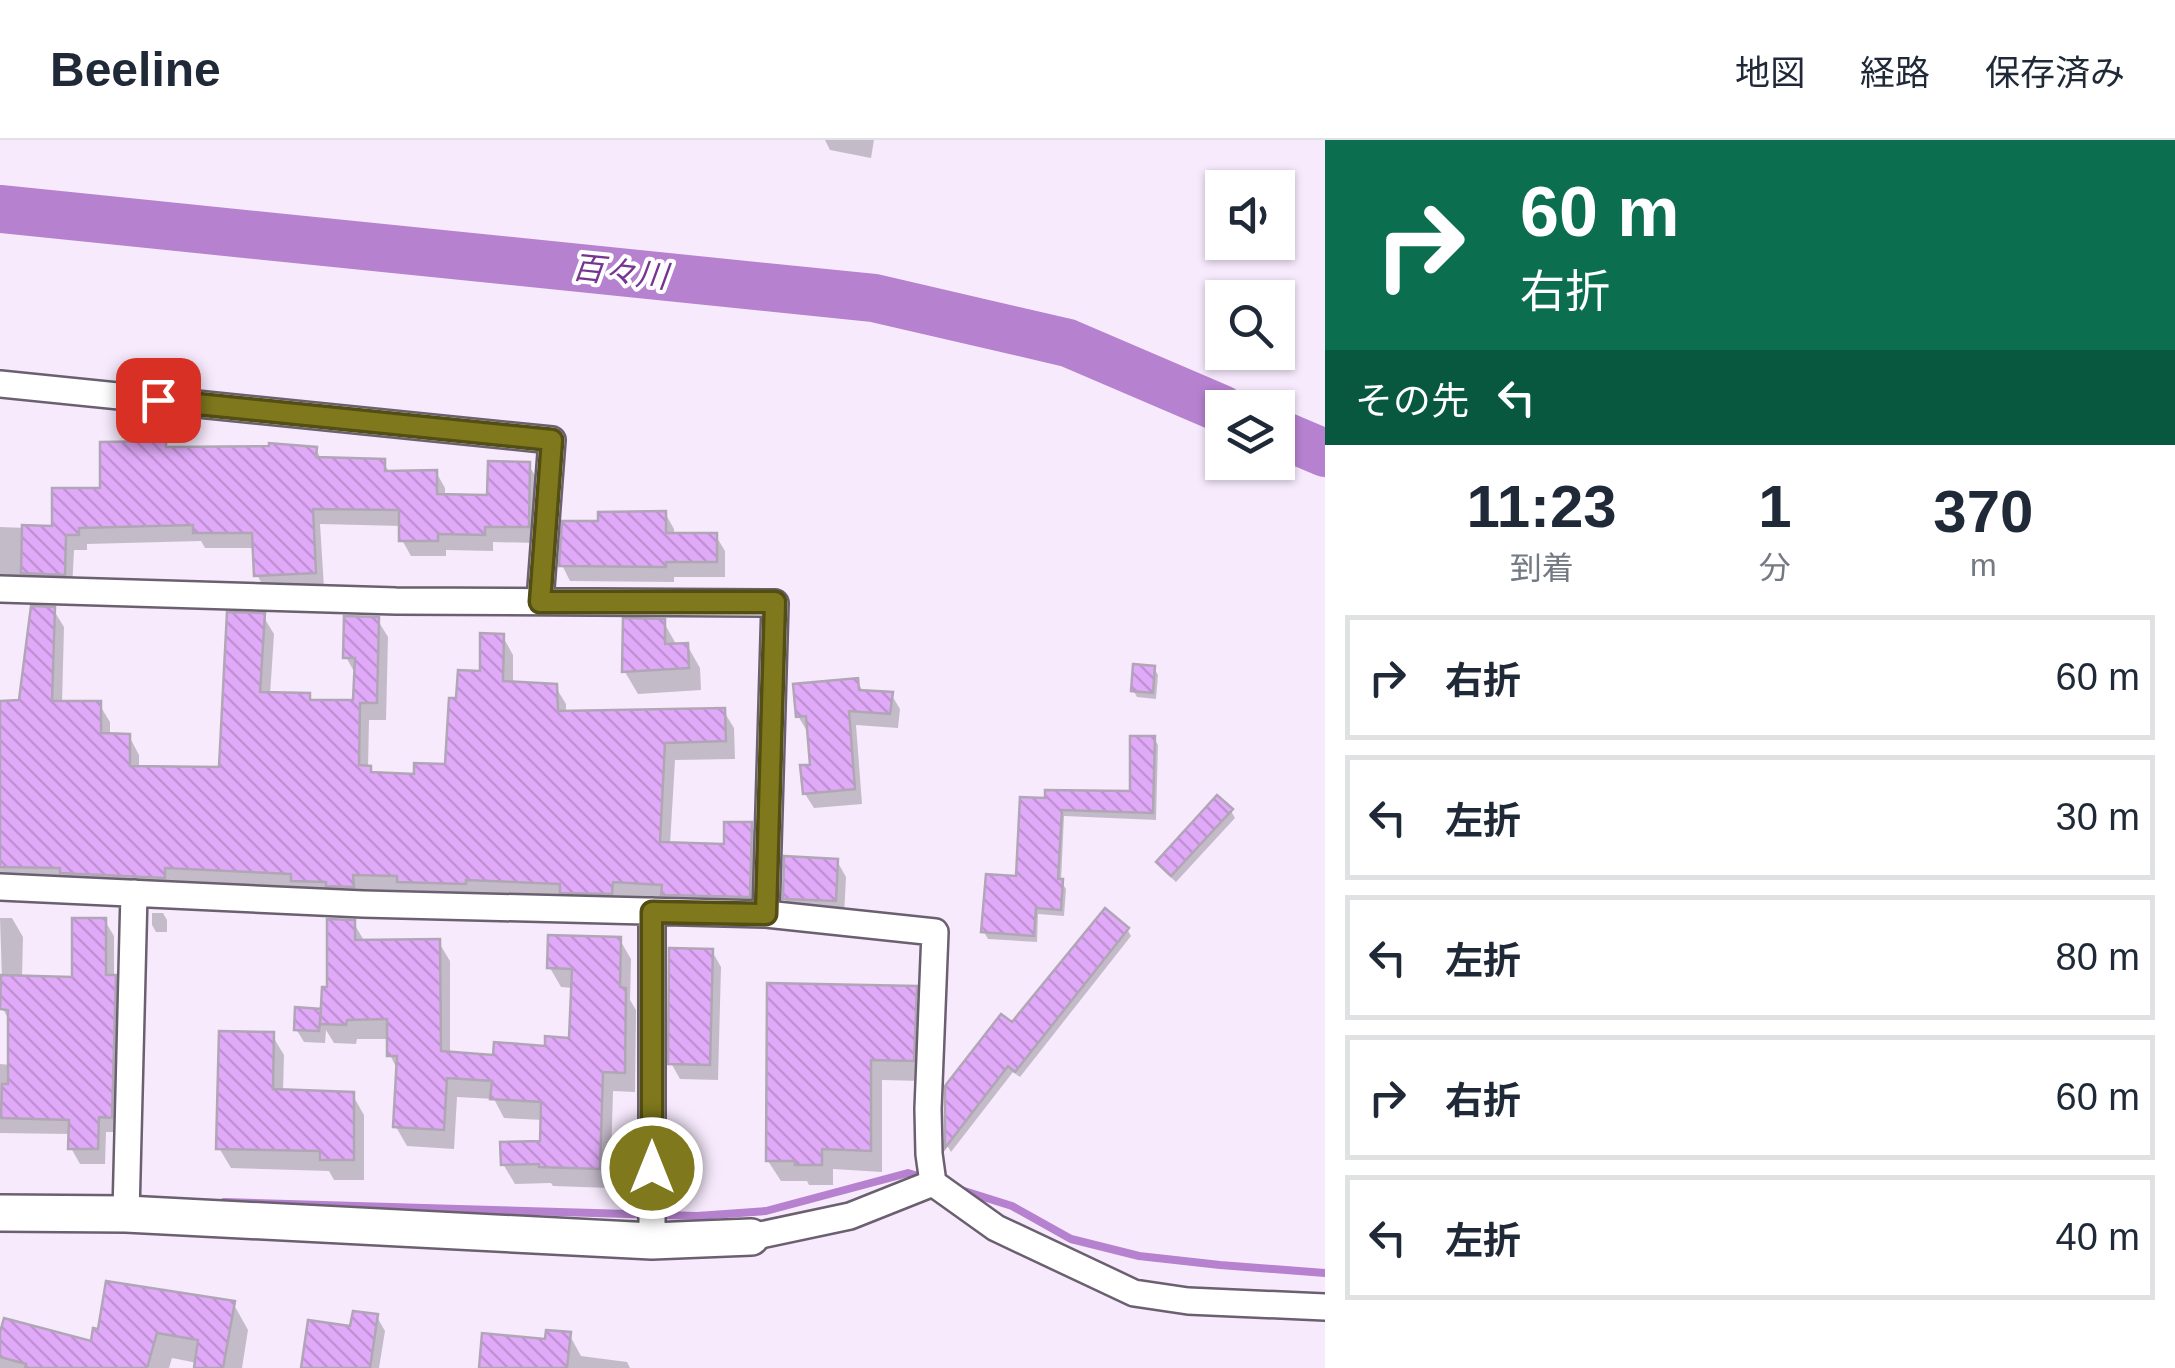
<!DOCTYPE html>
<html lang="ja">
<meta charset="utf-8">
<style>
body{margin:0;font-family:Arial,"Noto Sans JP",sans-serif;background:#f6f6f7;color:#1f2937;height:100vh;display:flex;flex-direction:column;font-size:38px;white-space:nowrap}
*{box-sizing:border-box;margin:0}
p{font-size:32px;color:#747a83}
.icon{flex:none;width:55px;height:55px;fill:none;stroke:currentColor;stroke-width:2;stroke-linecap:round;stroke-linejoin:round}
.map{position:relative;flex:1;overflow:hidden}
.panel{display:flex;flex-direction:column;background:#fff;width:850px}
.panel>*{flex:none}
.top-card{background:#0b6e4f;color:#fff;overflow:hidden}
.controls{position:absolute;left:1205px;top:30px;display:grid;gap:20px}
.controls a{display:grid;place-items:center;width:90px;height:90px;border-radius:0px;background:#fff;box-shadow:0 2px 8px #0004;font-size:50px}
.pin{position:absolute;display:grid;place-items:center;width:85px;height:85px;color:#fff;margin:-42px;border-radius:20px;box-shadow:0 5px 15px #0006}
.me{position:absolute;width:110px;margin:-55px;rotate:0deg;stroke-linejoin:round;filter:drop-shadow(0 0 8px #0008)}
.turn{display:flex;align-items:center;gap:35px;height:210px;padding:0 30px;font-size:45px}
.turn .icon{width:130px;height:130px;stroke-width:2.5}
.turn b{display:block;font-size:70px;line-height:85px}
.then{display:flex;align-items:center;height:95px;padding:0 30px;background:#0003;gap:20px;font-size:38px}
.eta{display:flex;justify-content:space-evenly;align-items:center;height:170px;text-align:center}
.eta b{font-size:60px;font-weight:700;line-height:70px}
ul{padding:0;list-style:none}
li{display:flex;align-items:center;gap:30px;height:125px;margin:0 20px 15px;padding:0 10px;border:5px solid #e0e1e3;border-radius:0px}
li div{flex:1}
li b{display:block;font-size:38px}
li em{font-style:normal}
header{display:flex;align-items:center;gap:60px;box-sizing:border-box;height:140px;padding:0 50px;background:#fff;border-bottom:2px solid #e0e1e3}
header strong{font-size:48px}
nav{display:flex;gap:55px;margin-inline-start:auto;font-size:35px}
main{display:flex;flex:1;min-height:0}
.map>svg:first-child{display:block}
.shadow{fill:#0003}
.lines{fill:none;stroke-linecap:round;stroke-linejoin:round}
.stream{stroke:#b681ce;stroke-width:8}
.river{stroke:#b681ce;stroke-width:48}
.building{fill:url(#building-back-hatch);stroke:#b1a6b6;stroke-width:2.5}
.street-casing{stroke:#6a606f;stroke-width:30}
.secondary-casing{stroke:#6a606f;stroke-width:40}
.street{stroke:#fff;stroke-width:25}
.secondary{stroke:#fff;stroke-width:35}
.route-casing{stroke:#534e13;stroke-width:25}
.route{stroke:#7f781d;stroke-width:18}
.labels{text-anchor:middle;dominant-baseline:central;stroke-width:8;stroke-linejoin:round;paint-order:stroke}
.water-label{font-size:32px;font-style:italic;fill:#763590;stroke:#fff}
</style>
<header>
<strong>Beeline</strong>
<nav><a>地図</a><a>経路</a><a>保存済み</a></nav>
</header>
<main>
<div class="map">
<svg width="1325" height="1228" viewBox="0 0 1325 1228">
<defs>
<pattern id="building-back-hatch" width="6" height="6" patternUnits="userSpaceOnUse" patternTransform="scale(2.5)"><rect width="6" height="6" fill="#e1aaf9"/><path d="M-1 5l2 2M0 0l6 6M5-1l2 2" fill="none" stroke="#c092d5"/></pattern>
</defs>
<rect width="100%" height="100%" fill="#f6eafc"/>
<!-- shadow -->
<path class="shadow" d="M825,0H874L871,18L830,10Z
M164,304L168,310L316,309L321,319L383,322L390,333L436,332L445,348V357H489L528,324L538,340L537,403L493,402V411L446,410V416H411L402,400V386L320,384L324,448L266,451L257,435L255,408H205L201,401L87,404V410H74L72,450L0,440V387L54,389Z
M665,373L674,389V395L716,396L725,411V437H674V442L570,441L562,425L600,384Z
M53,469L64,487L62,563L99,564L110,582V596H129L139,615V629H222L263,476L274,494L270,555L309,556L313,562L356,563L357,537L346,517L377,479L388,497L386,580H369L368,628L374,635L416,636L447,626L459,561L482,534L503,497L513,515V544L555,546L566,564V574L723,570L734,588L735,619L675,620L670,705L726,707L751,685L761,703L759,775L0,745V689Z
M663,481L676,504L687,505L700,528L701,550L638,554L625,532Z
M1154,528L1158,535L1156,559L1137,557L1133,550Z
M857,541L864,553L891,554L900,569L898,588L856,585L862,664L814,668L805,654L812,627L809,591H807L798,576Z
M1154,598L1158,605L1156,680L1064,676L1061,741L1066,749L1064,776L1038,774L1037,802L988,799L984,792L1019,739L1022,659L1132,654Z
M1231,671L1235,678L1176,742L1163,730L1159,723Z
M837,721L846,737L844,776L794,774L785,759Z
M152,773H163L167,780V792H156L152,785Z
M0,778H12L23,797L22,838L75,839L105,781L114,796V836L123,853L120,992H106L105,1024H80L71,1008V994L0,993V924L10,925V882L3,869Z
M353,782L365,802L438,801L450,821V914L496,917L547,908L572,900L573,848L561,847L550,828L620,800L631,819L630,860L636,870L635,952L613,951L611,1018H633L637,1025V1046H616L610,1037V1048L553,1046L551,1043L515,1044L503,1024L542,1003L543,980L504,978L494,959L457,957L454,1009L407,1006L396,987L398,931L390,915V899H357L356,904L334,903L326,890L325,903L304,902L296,889L323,872Z
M1127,789L1131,796L1020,937L1013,932L951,1012L948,1007V946L1012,886Z
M712,811L721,827L718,940L680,939L671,923Z
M915,849L927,870L924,941L882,940V1032L833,1029V1045H809L807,1041H781L768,1021Z
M272,895L284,915L283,952L352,954L364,975V1040H334L329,1031L231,1028L219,1008Z
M233,1163L248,1190L242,1228H197V1223L172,1218L169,1228H0V1201L93,1204Z
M377,1177L385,1191L379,1228H311L312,1223L352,1189Z
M569,1194L581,1216L627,1222L630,1228H481L484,1195L547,1201Z"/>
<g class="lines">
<!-- stream -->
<path class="stream" d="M961,1050L1012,1066L1071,1099L1139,1116L1220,1125L1325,1133
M224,1062L697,1076L766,1071L908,1033L924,1038"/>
<!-- river -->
<path class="river" d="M0,69L874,158L1068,203L1222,269
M1278,293L1325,313"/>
</g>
<!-- building -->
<path class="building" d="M166,301V307L269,306V303L317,307L316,317L385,319V331L437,330V354L487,355L488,321L530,322L529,387H485V395L438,394V401H399V370L313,369L316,433L254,436L252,393H193V385L79,388V395H66L65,435L21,433L22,385L52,386V348H100V302Z
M666,371V393H717V422H666V427L559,426L562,381H598V372Z
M31,466L55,467L52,561H101V593L130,594V626L219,627L227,472L265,473L260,552L310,553V560H353L355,518H343L344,476L379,477L377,563H360L359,625L371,626V632L414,634V623L445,624L449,558H456L458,530L480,531V493L504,494L503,541L557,544L558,571L725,568L726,601L665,603L660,702L724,704V682H752L750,757L661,755L662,745L613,742L612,754L560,753V744L466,740V744L397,742V736L353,735L354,747L326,746V742L291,741V734L165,728V738L60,733V728L0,727V561L19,560Z
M623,478L665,479V504L688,503L689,528L622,532Z
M1133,524L1155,526L1153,553L1131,551Z
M858,538L859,550L893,552L890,574L849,571L855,649L803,654L800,625H810L806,576L796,577L793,544Z
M1130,596H1155L1153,673L1062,670L1058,739H1063L1061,770L1036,768L1034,796L981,792L986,734L1016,736L1020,657L1045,658V650L1130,651Z
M1217,655L1233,669L1171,736L1156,722Z
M784,716L838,719L836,761L783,759Z
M1105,768L1129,788L1015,932L1008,926L945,1008V946L1001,874L1012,882Z
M72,778H106V835H116L112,978L99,977L98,1009H68L69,980L1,978L2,944H8V870L0,869L1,835L72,837Z
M327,779L355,780V800L440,799L441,911L493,915L494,902L545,906V896L569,898L572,829L547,828L548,795L621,797L620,847L626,848L625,933L603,932L600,1029L539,1027V1024L501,1025L500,1002L540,1001L541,962L490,959L492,941L447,938L444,990L393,987L397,916H387V879L347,880L346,885L320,884L322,847H327Z
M669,808L713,809L710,925L668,924Z
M767,843L917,846L914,921L871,920V1011L822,1009V1025H795V1021H766Z
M295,867L321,869L319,891L294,890Z
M219,891L274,892L273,949L354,952V1020H320V1011L216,1009Z
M610,1016H634V1040L609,1039Z
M106,1141L235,1161L223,1228H194L198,1200L157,1193L147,1228H25L26,1224L0,1217V1192L4,1178L91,1201L93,1188L98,1189Z
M353,1171L378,1174L370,1228H301L308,1180L350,1186Z
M546,1190L571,1192L567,1228H479L482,1193L545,1199Z"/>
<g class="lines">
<defs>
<path id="street" d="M0,244L552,300L540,461
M0,449L396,461L775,463L766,774
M0,747L363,764L766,774L935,792L928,969L929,1014L933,1043L996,1088L1134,1153L1188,1161L1325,1167
M126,1074L134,753
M751,1097L850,1076L933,1043
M652,1101V771"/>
<path id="secondary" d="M0,1073L126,1074L652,1101L751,1097"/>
</defs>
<!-- street casing -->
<use href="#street" class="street-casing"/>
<!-- secondary casing -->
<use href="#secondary" class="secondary-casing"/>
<!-- street -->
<use href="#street" class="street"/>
<!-- secondary -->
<use href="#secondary" class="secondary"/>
</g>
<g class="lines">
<defs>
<path id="route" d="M158,260L552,300L540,462H775L766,774L652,772V1028"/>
</defs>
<!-- route casing -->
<use href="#route" class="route-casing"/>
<!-- route -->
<use href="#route" class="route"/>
</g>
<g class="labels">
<!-- water labels -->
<g class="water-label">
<text transform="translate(620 132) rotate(6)">百々川</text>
</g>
</g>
</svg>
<div class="controls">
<a><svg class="icon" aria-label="sound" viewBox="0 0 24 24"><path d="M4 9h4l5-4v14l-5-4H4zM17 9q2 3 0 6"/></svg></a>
<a><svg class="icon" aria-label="search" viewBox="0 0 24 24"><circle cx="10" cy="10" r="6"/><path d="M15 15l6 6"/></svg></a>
<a><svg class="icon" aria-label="layers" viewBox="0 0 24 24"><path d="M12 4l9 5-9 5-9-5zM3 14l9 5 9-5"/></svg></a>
</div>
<div class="pin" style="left:158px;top:260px;background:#d93025"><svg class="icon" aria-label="arrive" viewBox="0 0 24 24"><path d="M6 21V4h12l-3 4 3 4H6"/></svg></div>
<svg class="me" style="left:652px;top:1028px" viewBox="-20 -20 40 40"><circle r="17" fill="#7f781d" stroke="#fff" stroke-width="3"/><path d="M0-11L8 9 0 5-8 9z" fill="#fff"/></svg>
</div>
<section class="panel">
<div class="top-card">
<div class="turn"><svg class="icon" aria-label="right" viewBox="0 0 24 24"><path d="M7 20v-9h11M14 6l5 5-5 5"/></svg><div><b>60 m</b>右折</div></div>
<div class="then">その先<svg class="icon" aria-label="left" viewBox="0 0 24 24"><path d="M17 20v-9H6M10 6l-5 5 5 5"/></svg></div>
</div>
<div class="eta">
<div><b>11:23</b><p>到着</p></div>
<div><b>1</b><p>分</p></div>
<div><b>370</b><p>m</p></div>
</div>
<ul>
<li><svg class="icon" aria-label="right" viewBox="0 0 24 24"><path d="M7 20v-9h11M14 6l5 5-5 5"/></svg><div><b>右折</b></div><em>60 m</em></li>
<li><svg class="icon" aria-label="left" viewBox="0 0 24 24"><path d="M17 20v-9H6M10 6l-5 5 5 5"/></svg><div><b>左折</b></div><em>30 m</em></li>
<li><svg class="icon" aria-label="left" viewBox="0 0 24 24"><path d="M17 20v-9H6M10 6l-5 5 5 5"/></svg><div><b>左折</b></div><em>80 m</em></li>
<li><svg class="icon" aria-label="right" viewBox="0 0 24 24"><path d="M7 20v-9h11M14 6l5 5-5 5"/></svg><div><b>右折</b></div><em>60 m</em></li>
<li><svg class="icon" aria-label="left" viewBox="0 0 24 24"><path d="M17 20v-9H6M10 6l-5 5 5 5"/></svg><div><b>左折</b></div><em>40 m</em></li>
</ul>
</section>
</main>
